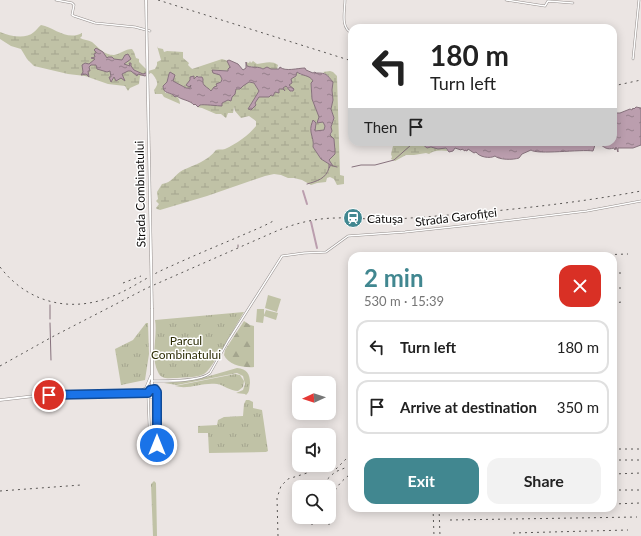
<!DOCTYPE html>
<meta charset="utf-8">
<style>
body{margin:0;font-family:Lato,sans-serif;background:#f2f2f2;color:#222;height:100vh;display:flex;flex-direction:column;font-size:15px;white-space:nowrap}
*{box-sizing:border-box;margin:0}
p{font-size:13px;color:#767676}
.icon{flex:none;width:22px;height:22px;fill:none;stroke:currentColor;stroke-width:2;stroke-linecap:round;stroke-linejoin:round}
.map{position:relative;flex:1;overflow:hidden}
.panel{position:absolute;left:348px;top:252px;width:269px;height:260px;display:flex;flex-direction:column;background:#fff;border-radius:12px;box-shadow:0 2px 10px #0003}
.panel>*{flex:none}
.top-card{position:absolute;left:348px;top:24px;width:269px;height:122px;border-radius:12px;box-shadow:0 2px 10px #0003;background:#fff;color:#222;overflow:hidden}
.needle{width:26px;rotate:267deg}
.controls{position:absolute;left:292px;top:376px;display:grid;gap:8px}
.controls a{display:grid;place-items:center;width:44px;height:44px;border-radius:8px;background:#fff;box-shadow:0 2px 10px #0003;font-size:20px}
.pin{position:absolute;display:grid;place-items:center;width:34px;height:34px;color:#fff;margin:-17px;border:2px solid #fff;border-radius:50%;box-shadow:0 1px 4px #0007}
.me{position:absolute;width:44px;margin:-22px;rotate:0deg;stroke-linejoin:round;filter:drop-shadow(0 0 3px #0008)}
.turn{display:flex;align-items:center;gap:14px;height:84px;padding:0 16px;font-size:18px}
.turn .icon{width:52px;height:52px;stroke-width:2.5}
.turn b{display:block;font-size:28px;line-height:34px}
.then{display:flex;align-items:center;height:38px;padding:0 16px;background:#0003;gap:8px;font-size:15px}
.round{display:grid;place-items:center;flex:none;width:42px;height:42px;border-radius:12px;background:#f2f2f2}
.summary{display:flex;align-items:center;justify-content:space-between;height:68px;padding:0 16px}
h1{font-size:24px;font-weight:700;line-height:30px;color:#418790}
.primary-button{display:flex;gap:8px;margin-top:auto;padding:8px 16px}
.primary-button a{flex:1;height:46px;border-radius:12px;background:#418790;color:#fff;font-size:16px;font-weight:700;line-height:46px;text-align:center}
.primary-button a+a{background:#f2f2f2;color:#222}
ul{padding:0;list-style:none}
li{display:flex;align-items:center;gap:12px;height:54px;margin:0 8px 6px;padding:0 8px;border:2px solid #e0e0e0;border-radius:12px}
li div{flex:1}
li b{display:block;font-size:15px}
li em{font-style:normal}
.map>svg:first-child{display:block}
.grass{fill:url(#grass-tufts)}
.forest{fill:url(#forest-firs)}
.wetland{fill:url(#wetland-marsh)}
.pitch{fill:#c0c2a6}
.water{fill:url(#water-ripples);stroke:#87727d}
.lines{fill:none;stroke-linecap:round;stroke-linejoin:round}
.stream{stroke:#87727d;stroke-width:1}
.canal{stroke:#bb9eae;stroke-width:2}
.minor-casing{stroke:#958f8d;stroke-width:2.5}
.tertiary-casing{stroke:#958f8d;stroke-width:3}
.minor{stroke:#fff;stroke-width:1.5}
.tertiary{stroke:#fff;stroke-width:2}
.rail{stroke:#595654;stroke-width:1;stroke-dasharray:2 4;stroke-linecap:butt}
.tertiary-bridge-casing{stroke:#958f8d;stroke-width:3;stroke-linecap:butt}
.tertiary-bridge{stroke:#fff;stroke-width:2}
.route-casing{stroke:#114b97;stroke-width:10}
.route{stroke:#1a73e8;stroke-width:7}
.labels{text-anchor:middle;dominant-baseline:central;stroke-width:3;stroke-linejoin:round;paint-order:stroke}
.street-label{font-size:12px;fill:#0d0b0a;stroke:#fff}
.poi-label{font-size:12px;fill:#0d0b0a;stroke:#fff;text-anchor:start}
.park-label{font-size:12px;fill:#2c2c05;stroke:#fff}
</style>
<div class="map">
<svg width="641" height="536" viewBox="0 0 641 536">
<defs>
<pattern id="grass-tufts" width="24" height="20" patternUnits="userSpaceOnUse"><rect width="24" height="20" fill="#c0c2a6"/><path d="M3 7l-1-3M5 7V3M7 7l1-3M15 17l-1-3M17 17v-4M19 17l1-3" fill="none" stroke="#a4a58e"/></pattern>
<pattern id="forest-firs" width="22" height="20" patternUnits="userSpaceOnUse"><rect width="22" height="20" fill="#c0c2a6"/><path d="M5 1l3.5 6h-7zM16 11l3.5 6h-7z" fill="#a4a58e"/></pattern>
<pattern id="wetland-marsh" width="20" height="14" patternUnits="userSpaceOnUse"><rect width="20" height="14" fill="#c0c2a6"/><path d="M1 5h8M5 5V1M11 12h8M15 12V8" fill="none" stroke="#a4a58e"/></pattern>
<pattern id="water-ripples" width="26" height="14" patternUnits="userSpaceOnUse"><rect width="26" height="14" fill="#bb9eae"/><path d="M2 4q2-2 4 0t4 0M15 11q2-2 4 0t4 0" fill="none" stroke="#967f8c"/></pattern>
</defs>
<rect width="100%" height="100%" fill="#ebe5e3"/>
<!-- grass -->
<path class="grass" d="M244,312C237,323 212,370 204,374C196,378 185,377 177,378C169,378 161,380 158,372C150,357 158,335 155,320Z
M146,323H148L149,354L145,380L121,385L115,349L133,340Z
M237,368C247,369 250,374 250,383C249,388 250,392 246,395L245,394L236,393L243,390L245,384L243,376L237,373L177,385L164,383L199,379Z
M235,374L240,375L244,381L243,387L238,391C230,391 224,385 217,384C202,382 189,390 175,386Z
M246,400H249L253,402V408L262,410L268,451L266,452L209,453L208,433H198V426L217,425L218,420L224,417L243,416L244,404Z
M154,481L156,483L157,536H153L151,484Z"/>
<!-- forest -->
<path class="forest" d="M244,321L250,325L254,326V367C244,368 228,365 224,355L225,350Z"/>
<!-- wetland -->
<path class="wetland" d="M41,25C55,28 67,41 82,33V36L80,38C84,40 88,40 92,42C99,48 104,55 114,55C120,54 125,49 132,49L134,52L136,58L139,59V62L148,71L155,69L157,65V62L161,60L157,46L158,48L163,49L164,52L167,51L183,52V58L189,63L188,65L192,69L222,59L228,61L230,67L228,71L216,70L213,73L220,75L222,79L218,86L211,91L206,88L203,84V80L202,77L196,76L195,78H193V77L190,80V89L186,88L172,81L173,74L170,72L168,77L165,93C173,93 180,96 180,104L164,97L162,94H155L154,90C155,89 156,87 157,85C158,81 154,75 151,73L140,76L139,84L130,88L128,91L125,86L108,84L85,76L68,74L34,66L27,59L21,49L11,46L0,39V32C10,36 25,40 34,32C37,30 38,27 41,25Z
M250,61L251,63L253,61L257,64C264,63 272,60 278,65L277,69C267,70 256,67 247,66L246,62L249,63Z
M330,71L333,72L337,76L340,175L344,176V184L337,185L334,179L330,177L327,178L326,182L317,183L311,185L302,180L294,178H288L281,175L274,174L265,176L207,196L160,210L157,209L156,208L159,204L156,201L158,199L157,192L162,184C172,183 175,174 183,170C194,165 208,161 216,150C219,149 222,150 225,149C236,144 249,135 256,126V121L249,116L241,118L235,111L234,107L233,113H228L226,118L221,114H216L202,108L197,107L198,106V107L199,105L204,104L222,106V103L228,100L231,101L232,97L235,94L236,89L249,82L254,83L259,91L248,109L253,108L256,105L254,104L259,97H269L271,95L273,96L275,92L279,93V89H283L285,86H287L289,90L292,92L289,85L291,79L296,76L297,72L301,75L304,74L311,77L313,81L311,83V93L316,110H318L319,117L318,121L323,122L325,126L324,130L315,131L316,123L313,121L311,133L313,138L314,149L321,159L329,164L330,167L332,164L330,162V159L335,152L334,139L330,135L332,133L331,127L334,119L331,109L333,100L332,90L333,82L327,75L323,72Z
M394,142H408L413,145L415,144L420,145L421,144L427,148C433,146 438,149 445,148L448,151C442,150 433,150 429,154L426,153L414,155H406L395,161L391,159L392,157L391,154Z"/>
<!-- pitch -->
<path class="pitch" d="M268,295L281,299L277,312L265,308Z
M257,309H264V315L266,310L278,313L276,320L264,316L263,323L256,322Z"/>
<!-- water -->
<path class="water" d="M96,48L103,52L107,58L108,57H112L114,59L122,60L125,55L128,54L131,59L124,64L130,66L129,63H131V66L134,70L143,74L148,72L149,74L145,76L138,74L137,76L131,71H128L122,74L125,81L121,78L116,81L114,77L111,82L109,77H111L110,71L107,72L97,69L96,65H91L89,67L90,71H88L89,77L86,74L81,75L83,72L82,65L85,63L89,64L95,59L91,58L95,57L94,54L96,53V52L94,50Z
M229,60L238,64L243,70L246,68V62L247,66C253,68 258,66 263,69L267,67L271,69H279L280,67C285,72 298,68 305,68L306,70L313,73L315,72L316,73C327,73 326,74 333,82L332,90L333,100L331,109L334,118L331,127L332,131L330,135L334,139L335,151V154L329,160L333,166L331,165L329,168V164L321,159L313,147C314,141 312,138 311,132C310,127 312,123 313,120L316,123L315,131L324,130L325,126L323,122L317,123L319,117L312,99L311,83L313,81C310,75 302,76 297,72L296,76L291,79L292,83L289,85L294,89L293,91H290L286,86L283,88L285,91L283,89H279V93L275,92L273,96L271,95L269,97H259L255,103L256,105L251,110L248,109L259,91L254,83L249,82L243,86L240,89H236L235,94L232,97L231,101L228,100L222,103V106C218,106 203,104 200,105L198,107L195,104L194,105C190,100 181,100 177,96L175,97C171,91 163,95 163,86L167,82L169,74L170,72L175,75L173,81L186,88H190L191,85L189,87L186,85L190,80V77L194,76V79L197,76L198,77H202L203,79C202,87 207,86 211,91L214,87L217,86L216,84L221,82L222,79L220,75L213,73L212,70L228,71V69L230,67L227,61Z
M636,107L641,108V145L633,148H618V152L616,147L615,150L614,148C607,150 605,148 600,144L598,145L597,142H613V113H620L630,109L632,110L633,108L634,109Z
M408,142H596L593,151C581,149 537,155 531,150L522,154L519,158C513,160 499,160 495,156C490,159 479,157 476,152L474,153L468,149L467,151L465,150V151L462,149L461,150L455,148L453,151L449,152L446,148L438,149L431,147L427,148L422,144L420,145L415,144L414,145Z"/>
<g class="lines">
<!-- stream -->
<path class="stream" d="M333,166L337,167
M352,167L361,165H375L394,160L411,145
M307,184C317,181 326,179 329,168
M238,245V247
M50,305V319
M50,323L51,360"/>
<!-- canal -->
<path class="canal" d="M303,191L307,204
M311,222L317,248"/>
<defs>
<path id="minor" d="M56,0L72,3L74,5L72,15L74,16L95,23L135,27L150,31
M345,0C345,11 340,28 352,33
M506,0L545,6L548,1L573,3
M633,59L639,0
M152,381C165,381 200,382 210,373L228,341L282,256L304,253L326,252L348,236L405,232L461,226L587,211L641,201
M148,395L150,445
M157,395V445
M150,431H157"/>
<path id="tertiary" d="M152,309V388
M147.5 393a4.5 4.5 0 1 1 9 0a4.5 4.5 0 1 1-9 0Z
M137,393L146,388L151,376
M0,400L35,396L148,393"/>
</defs>
<!-- minor casing -->
<use href="#minor" class="minor-casing"/>
<!-- tertiary casing -->
<use href="#tertiary" class="tertiary-casing"/>
<!-- minor -->
<use href="#minor" class="minor"/>
<!-- tertiary -->
<use href="#tertiary" class="tertiary"/>
<!-- rail -->
<path class="rail" d="M158,0L352,61
M613,86L641,80
M567,256L628,254
M0,267C30,306 77,314 120,293C137,285 152,274 169,267C191,257 214,247 236,238C249,232 263,227 275,220
M613,273H622
M123,283L141,276
M613,288H625
M613,303L622,302
M613,317H617
M0,366L52,337L147,288L272,233C292,224 315,218 337,218C357,217 377,221 397,219C479,213 561,206 641,191
M613,449H641
M613,460H641
M336,469L346,459L352,455
M613,474L641,473
M319,487L335,472L352,465
M613,490H641
M0,491L81,485
M613,504L640,503
M329,507C332,492 339,482 352,473
M433,508L434,536
M439,508L440,536
M312,517V526
M329,517V525
M450,520L637,517
M513,533L628,530
M278,536L277,498L281,486L288,479L307,473L322,465"/>
<defs>
<path id="tertiary-bridge" d="M146,0L152,309"/>
</defs>
<!-- tertiary-bridge casing -->
<use href="#tertiary-bridge" class="tertiary-bridge-casing"/>
<!-- tertiary-bridge -->
<use href="#tertiary-bridge" class="tertiary-bridge"/>
</g>
<g class="lines">
<defs>
<path id="route" d="M49,395L148,393L150,390L155,389L157,392V445"/>
</defs>
<!-- route casing -->
<use href="#route" class="route-casing"/>
<!-- route -->
<use href="#route" class="route"/>
</g>
<!-- icons -->
<defs>
<symbol id="station-disc" viewBox="-11 -11 22 22"><circle r="9.5" fill="#418790" stroke="#fff"/><path d="M-3-6H3Q5-6 5-4V2Q5 4 3 4L4.5 6H3L1.5 4h-3L-3 6H-4.5L-3 4Q-5 4-5 2V-4Q-5-6-3-6ZM-3.5-4v3h7v-3ZM-3.5 1v1.5H-2V1ZM2 1v1.5H3.5V1Z" fill="#fff"/></symbol>
</defs>
<g fill-rule="evenodd">
<use href="#station-disc" x="342" y="207" width="22" height="22"/>
</g>
<g class="labels">
<!-- street labels -->
<g class="street-label">
<text transform="translate(140 194) rotate(-91)">Strada Combinatului</text>
<text transform="translate(456 217) rotate(-7)">Strada Garofiței</text>
</g>
<!-- poi labels -->
<g class="poi-label">
<text x="367" y="218">Cătuşa</text>
</g>
<!-- park labels -->
<g class="park-label">
<text x="186" y="340">Parcul<tspan x="186" dy="14">Combinatului</tspan></text>
</g>
</g>
</svg>
<div class="controls">
<a><svg class="needle" viewBox="-14 -14 28 28"><path d="M0-13l5 13h-10z" fill="#e53935"/><path d="M0 13l5-13h-10z" fill="#767676"/></svg></a>
<a><svg class="icon" aria-label="sound" viewBox="0 0 24 24"><path d="M4 9h4l5-4v14l-5-4H4zM17 9q2 3 0 6"/></svg></a>
<a><svg class="icon" aria-label="search" viewBox="0 0 24 24"><circle cx="10" cy="10" r="6"/><path d="M15 15l6 6"/></svg></a>
</div>
<div class="pin" style="left:49px;top:395px;background:#d93025"><svg class="icon" aria-label="arrive" viewBox="0 0 24 24"><path d="M6 21V4h12l-3 4 3 4H6"/></svg></div>
<svg class="me" style="left:157px;top:445px" viewBox="-20 -20 40 40"><circle r="17" fill="#1a73e8" stroke="#fff" stroke-width="3"/><path d="M0-11L8 9 0 5-8 9z" fill="#fff"/></svg>
<div class="top-card">
<div class="turn"><svg class="icon" aria-label="left" viewBox="0 0 24 24"><path d="M17 20v-9H6M10 6l-5 5 5 5"/></svg><div><b>180 m</b>Turn left</div></div>
<div class="then">Then<svg class="icon" aria-label="arrive" viewBox="0 0 24 24"><path d="M6 21V4h12l-3 4 3 4H6"/></svg></div>
</div>
<section class="panel">
<div class="summary"><div><h1>2 min</h1><p>530 m · 15:39</p></div><a class="round" style="background:#d93025;color:#fff"><svg class="icon" aria-label="close" viewBox="0 0 24 24"><path d="M6 6l12 12M18 6L6 18"/></svg></a></div>
<ul>
<li><svg class="icon" aria-label="left" viewBox="0 0 24 24"><path d="M17 20v-9H6M10 6l-5 5 5 5"/></svg><div><b>Turn left</b></div><em>180 m</em></li>
<li><svg class="icon" aria-label="arrive" viewBox="0 0 24 24"><path d="M6 21V4h12l-3 4 3 4H6"/></svg><div><b>Arrive at destination</b></div><em>350 m</em></li>
</ul>
<div class="primary-button"><a>Exit</a><a>Share</a></div>
</section>
</div>
